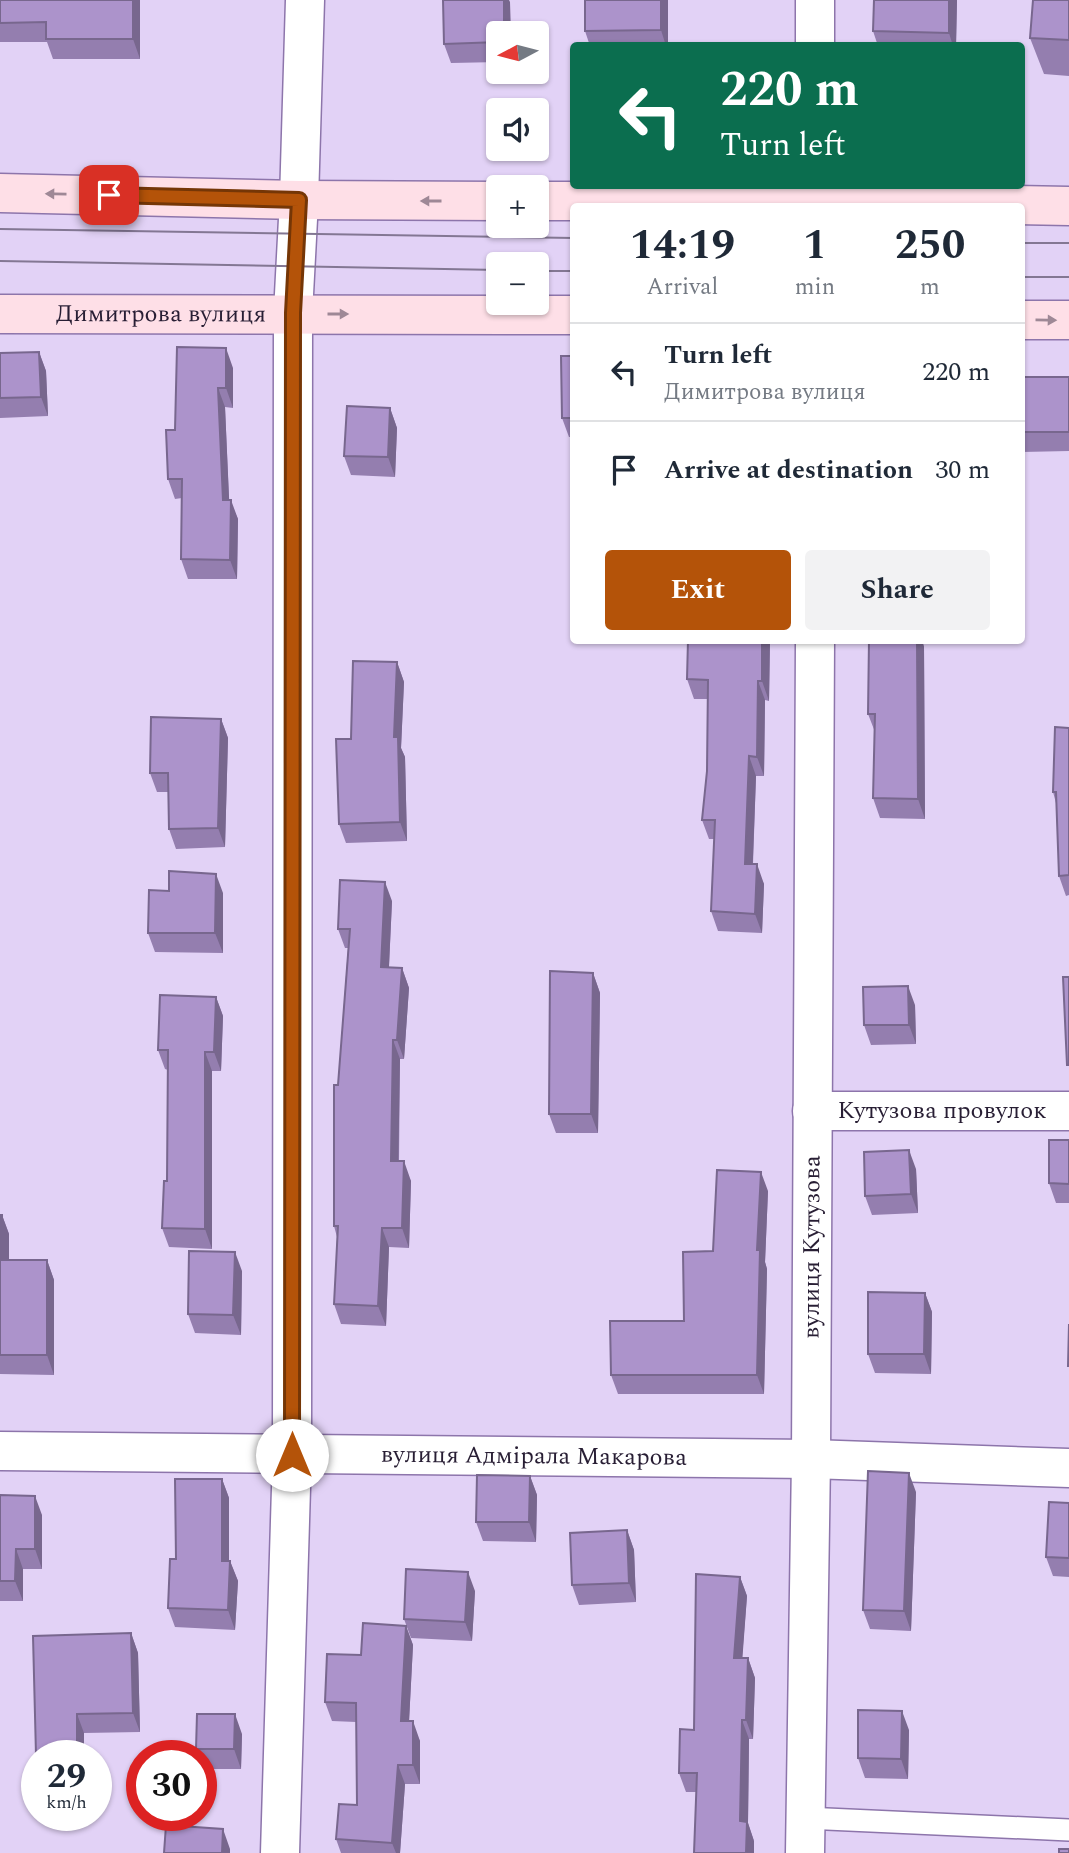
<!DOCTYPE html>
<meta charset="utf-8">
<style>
body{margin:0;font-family:Spectral,serif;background:#f2f2f3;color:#1f2937;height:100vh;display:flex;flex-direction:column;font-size:26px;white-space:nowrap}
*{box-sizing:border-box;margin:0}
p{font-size:23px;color:#747a83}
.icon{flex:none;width:38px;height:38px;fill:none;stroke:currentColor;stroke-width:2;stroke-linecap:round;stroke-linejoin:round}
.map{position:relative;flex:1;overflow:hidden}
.drawer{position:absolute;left:570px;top:203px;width:455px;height:441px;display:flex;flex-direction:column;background:#fff;border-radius:7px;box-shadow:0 2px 5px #0004}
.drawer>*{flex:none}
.guide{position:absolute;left:570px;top:42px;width:455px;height:147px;border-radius:7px;box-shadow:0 2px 5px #0004;background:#0b6e4f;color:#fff;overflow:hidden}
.needle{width:46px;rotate:263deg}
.tools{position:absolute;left:486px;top:21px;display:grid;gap:14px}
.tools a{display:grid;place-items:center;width:63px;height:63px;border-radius:7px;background:#fff;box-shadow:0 2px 5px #0004;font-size:35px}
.speed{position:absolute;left:21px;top:1740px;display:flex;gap:14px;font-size:35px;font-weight:700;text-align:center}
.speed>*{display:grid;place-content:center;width:91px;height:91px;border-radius:50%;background:#fff;box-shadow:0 2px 5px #0004;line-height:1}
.speed small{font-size:18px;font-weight:400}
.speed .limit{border:10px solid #d22;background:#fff;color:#111}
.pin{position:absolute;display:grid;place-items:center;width:60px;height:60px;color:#fff;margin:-30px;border-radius:14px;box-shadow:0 4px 10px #0006}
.me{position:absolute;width:77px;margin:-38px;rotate:0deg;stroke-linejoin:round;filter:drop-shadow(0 0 5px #0008)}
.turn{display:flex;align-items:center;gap:24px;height:147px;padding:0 35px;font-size:32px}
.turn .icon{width:91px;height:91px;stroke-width:2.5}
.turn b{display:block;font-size:49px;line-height:60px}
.eta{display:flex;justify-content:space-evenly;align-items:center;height:119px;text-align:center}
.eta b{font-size:42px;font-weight:700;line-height:49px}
.cta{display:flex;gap:14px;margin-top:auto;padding:14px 35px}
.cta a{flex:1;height:80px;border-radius:7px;background:#b45309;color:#fff;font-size:28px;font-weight:700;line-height:80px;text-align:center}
.cta a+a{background:#f2f2f3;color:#1f2937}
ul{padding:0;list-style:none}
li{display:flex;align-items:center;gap:21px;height:98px;padding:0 35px;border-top:2px solid #e0e1e3}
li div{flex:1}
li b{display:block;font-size:26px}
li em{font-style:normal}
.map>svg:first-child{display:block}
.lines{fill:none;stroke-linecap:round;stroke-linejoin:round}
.lane-casing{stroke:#8d75ab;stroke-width:24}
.street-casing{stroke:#8d75ab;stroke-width:41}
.secondary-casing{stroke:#8d75ab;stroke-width:41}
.lane{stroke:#fff;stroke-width:21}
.street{stroke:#fff;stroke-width:38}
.secondary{stroke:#fedfe7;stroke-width:38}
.tram{stroke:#837793;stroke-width:2}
.wall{fill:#947eaf}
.shaded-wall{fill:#78678e}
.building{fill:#ac93cb;stroke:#78678e;stroke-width:2}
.oneway{fill:#9e8896}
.route-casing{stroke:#753606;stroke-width:18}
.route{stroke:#b45309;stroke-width:12}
.labels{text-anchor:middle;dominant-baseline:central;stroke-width:5;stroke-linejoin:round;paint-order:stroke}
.street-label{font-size:24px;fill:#281e34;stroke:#fbfbfb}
</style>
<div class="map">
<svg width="1069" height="1853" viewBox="0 0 1069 1853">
<rect width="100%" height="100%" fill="#e2d2f6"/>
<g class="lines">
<defs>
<path id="lane" d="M805,1818L1069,1830"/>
<g id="street">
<path d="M815,46V0"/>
<path id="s1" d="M812,1111H1069"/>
<path id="s2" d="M0,1451L811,1459L1069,1468"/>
<path d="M280,1853L292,1455L293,313L299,200L305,0"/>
<path id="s3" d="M805,1853L811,1459L815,640"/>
</g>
<g id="secondary">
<path d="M0,193L299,200L499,201"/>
<path d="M537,201H814L1069,206"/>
<path id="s4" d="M0,314L574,315"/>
<path d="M1022,320H1069"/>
</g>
</defs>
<!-- lane casing -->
<use href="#lane" class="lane-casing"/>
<!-- street casing -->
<use href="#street" class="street-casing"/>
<!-- secondary casing -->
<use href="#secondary" class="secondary-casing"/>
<!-- lane -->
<use href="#lane" class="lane"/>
<!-- street -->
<use href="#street" class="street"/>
<!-- secondary -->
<use href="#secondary" class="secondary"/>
<!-- tram -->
<path class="tram" d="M0,229L574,238
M1022,243H1069
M0,261L499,270
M537,271H574
M1022,277H1069"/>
</g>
<!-- wall -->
<path class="wall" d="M0,0H140V59H53L47,42H0Z
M668,0V46H590L585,31Z
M957,0L956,46H878L873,31Z
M1069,0V76L1044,74L1030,38Z
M510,2L499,33V62L451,63L444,44Z
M39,352L46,371L48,416L0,418V353Z
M574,356V437H569L562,418Z
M233,368V408L225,407L229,500L238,519L237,579H188L181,559L182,498L175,499L168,479L175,430Z
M1022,377H1069V451L1022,452Z
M390,408L397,428L395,477L351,475L344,456Z
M770,640L769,701L765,700L764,776H756L753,864L764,884L762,933L718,931L711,911L714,839H709L702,820L707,771V699H694L687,679Z
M869,640H922L924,647L925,819L880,818L873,798L875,732L868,714Z
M397,662L404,682L401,748L405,757L407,841L346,843L339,824L351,739Z
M221,719L228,738L225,847L176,849L169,829V792H157L150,773Z
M1069,728V895L1066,896L1059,876L1056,803L1053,792Z
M223,893V953L155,952L148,933Z
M392,901L389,967L402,968L409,988L404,1059H400L399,1161L411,1181L409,1248L389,1247L386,1326L341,1324L334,1304L337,1237L334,1226L338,1085L348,948H345L338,929Z
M593,973L600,993L598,1133H556L549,1114Z
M216,997L223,1016L221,1071H212V1249L169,1247L162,1228L167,1181L168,1070L165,1069L158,1050Z
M915,1005L916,1044L871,1045L864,1025Z
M1069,1140V1203H1056L1049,1183Z
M916,1169L918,1213L872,1215L865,1196Z
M768,1191L765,1262L767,1269L764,1394H618L611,1375L684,1321L713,1251Z
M0,1215H2L9,1234V1260H47L54,1280V1375L0,1374Z
M242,1271L241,1335L195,1333L188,1314Z
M925,1293L932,1312L931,1374L875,1373L868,1354Z
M530,1476L537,1495L536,1542L483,1541L476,1522Z
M222,1479L229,1498V1561H230L238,1581L235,1630L175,1627L168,1608L176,1559Z
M916,1492L911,1631L870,1629L863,1610Z
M0,1495L42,1515V1569H23V1601H0Z
M1069,1503V1577L1053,1576L1046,1557Z
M627,1530L634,1550L636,1602L579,1605L572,1585Z
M740,1577L747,1596L742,1658H748L755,1678L753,1739H749L748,1823L754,1841L696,1792H686L679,1773L694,1730Z
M475,1591L472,1641L411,1638L404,1619Z
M406,1626L413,1645L409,1721L420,1741V1784H405L400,1853H341L336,1839L357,1805L356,1722L332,1721L325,1702L361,1655Z
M131,1633L138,1653L140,1732L84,1733V1755H37V1757L36,1755Z
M909,1730L908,1779L865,1778L858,1758Z
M242,1734L241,1769H204L201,1762V1755H199L196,1749Z"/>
<!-- shaded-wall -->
<path class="shaded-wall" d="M133,0H140V59L133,39Z
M504,0H509L510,2L511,33H504Z
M661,0H668V46H666L661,30Z
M949,0H957L956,46H953L949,33Z
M226,348L233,368V408L226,388Z
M39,352L46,371L48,416L41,397Z
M218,388L225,407L230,519L223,500Z
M390,408L397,428L395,477L388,457Z
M231,500L238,519L237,579L230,560Z
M762,640H770L769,701L762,681Z
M917,640H922L924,647L925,819L918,799Z
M397,662L404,682L401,748L405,757L407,841L400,822L394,737Z
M758,681L765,700L764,776L757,757Z
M221,719L228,738L225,847L218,828Z
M749,756L756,776L752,883L745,864Z
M757,864L764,884L762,933L755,914Z
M216,874L223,893V953L215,933Z
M385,882L392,901L388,986L381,967Z
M402,968L409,988L404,1059L397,1040Z
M593,973L600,993L598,1133L591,1114Z
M908,986L915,1005L916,1044L909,1025Z
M216,997L223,1016L221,1071L214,1052Z
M393,1040L400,1059L398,1180L391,1161Z
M205,1052L212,1071V1249L205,1229Z
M909,1150L916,1169L918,1213L911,1194Z
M404,1161L411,1181L409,1248L402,1228Z
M761,1172L768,1191L765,1262L767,1269L764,1394L757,1375V1250Z
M2,1215L9,1234V1280L2,1260Z
M382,1228L389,1247L386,1326L378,1306Z
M235,1252L242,1271L241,1335L233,1315Z
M47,1260L54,1280V1375L47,1355Z
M925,1293L932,1312L931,1374L924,1354Z
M909,1473L916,1492L911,1631L904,1611Z
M530,1476L537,1495L536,1542L529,1522Z
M222,1479L229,1498V1580L222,1561Z
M35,1496L42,1515V1569L35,1549Z
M627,1530L634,1550L636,1602L629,1583Z
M16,1549L23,1569V1601L15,1581Z
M230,1561L238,1581L235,1630L228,1610Z
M468,1572L475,1591L472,1641L465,1622Z
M740,1577L747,1596L741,1677L734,1658Z
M406,1626L413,1645L408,1741L401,1721Z
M131,1633L138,1653L140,1732L133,1713Z
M748,1658L755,1678L753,1739L746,1720Z
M902,1711L909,1730L908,1779L901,1759Z
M77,1714L84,1733V1755H78L77,1754Z
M235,1714L242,1734L241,1769L234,1749Z
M742,1720L749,1739L748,1823L754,1841V1853H746L740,1821Z
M413,1721L420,1741V1784L413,1765Z
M398,1765L405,1784L400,1853H396L392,1843Z
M223,1829L230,1849V1853H222Z"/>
<!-- building -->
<path class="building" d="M0,0H133V39H46V22L0,23Z
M443,0H504V33H499V42L444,44Z
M585,0H661V30L585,31Z
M874,0H949V33L873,31Z
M1033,0H1069V40L1030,38Z
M177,347L226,348V388H218L223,500H231L230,560L181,559L182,479H168L166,430H175Z
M39,352L41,397L0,398V353Z
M561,356H574V418H562Z
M1022,377H1069V432H1022Z
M347,406L390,408L388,457L344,456Z
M688,640H762V681H758L757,757L749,756L745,864H757L755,914L711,911L715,820H702L707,771L708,680L687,679Z
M869,640H917L918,799L873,798L875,714H868Z
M353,661L397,662L394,737H398L400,822L339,824L336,739H351Z
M151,717L221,719L218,828L169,829L168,773H150Z
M1055,727L1069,728V875L1059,876L1056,792H1053Z
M169,871L216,874L215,933H148L149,890L169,891Z
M340,880L385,882L381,967L402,968L397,1040H393L391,1161H404L402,1228H382L378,1306L334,1304L338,1226H334V1085H338L350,929H338Z
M550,971L593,973L591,1114H549Z
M1063,977H1069V1065H1067Z
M908,986L909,1025H864L863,987Z
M160,995L216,997L214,1052H205V1229L162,1228L164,1181H167L168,1050H158Z
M1049,1140H1069V1184L1049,1183Z
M909,1150L911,1194L865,1196L864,1152Z
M717,1170L761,1172L757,1250H760L757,1375H611L610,1321H684L683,1252L713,1251Z
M0,1215H2V1260H47V1355H0Z
M189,1251L235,1252L233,1315L188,1314Z
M868,1292L925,1293L924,1354H868Z
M1069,1324V1366H1068Z
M868,1471L909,1473L904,1611L863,1610Z
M477,1475L530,1476L529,1522H476Z
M175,1479H222V1561H230L228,1610L168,1608L170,1559H176Z
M0,1495L35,1496V1549H16L15,1581H0Z
M1049,1502L1069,1503V1558L1046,1557Z
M627,1530L629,1583L572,1585L570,1533Z
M406,1569L468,1572L465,1622L404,1619Z
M696,1574L740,1577L734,1658H748L746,1720H742L740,1821L747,1822L746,1853H694L697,1773H679L680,1729L694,1730Z
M363,1623L406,1626L401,1721H413V1765H398L392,1843L336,1839L339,1804L357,1805L356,1703L325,1702L327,1654L361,1655Z
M131,1633L133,1713L77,1714V1754L36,1755L33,1636Z
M858,1710L902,1711L901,1759L858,1758Z
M197,1714H235L234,1749H196Z
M166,1825L223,1829L222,1853H164Z
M1059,1849H1069V1853H1059Z"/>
<!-- one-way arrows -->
<defs><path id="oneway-solid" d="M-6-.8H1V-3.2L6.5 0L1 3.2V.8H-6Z" transform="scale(1.75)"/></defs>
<g class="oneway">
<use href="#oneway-solid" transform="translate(56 194) rotate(-179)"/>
<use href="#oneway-solid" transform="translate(431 201) rotate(-180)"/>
<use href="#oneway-solid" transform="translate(338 314)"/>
<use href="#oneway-solid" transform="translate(1046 320) rotate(1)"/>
</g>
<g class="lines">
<defs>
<path id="route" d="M109,195L299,200L293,313L292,1455"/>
</defs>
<!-- route casing -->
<use href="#route" class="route-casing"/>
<!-- route -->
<use href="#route" class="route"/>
</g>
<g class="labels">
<!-- street labels -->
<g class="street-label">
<text stroke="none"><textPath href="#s4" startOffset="161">Димитрова вулиця</textPath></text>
<text stroke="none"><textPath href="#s1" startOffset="130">Кутузова провулок</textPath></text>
<text stroke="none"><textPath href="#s3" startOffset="606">вулиця Кутузова</textPath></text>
<text stroke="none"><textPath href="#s2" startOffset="534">вулиця Адмірала Макарова</textPath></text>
</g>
</g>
</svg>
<div class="tools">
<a><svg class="needle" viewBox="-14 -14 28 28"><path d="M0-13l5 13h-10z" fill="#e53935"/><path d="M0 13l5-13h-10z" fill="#747a83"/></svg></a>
<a><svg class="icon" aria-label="sound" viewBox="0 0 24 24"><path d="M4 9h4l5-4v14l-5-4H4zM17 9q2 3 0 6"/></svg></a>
<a>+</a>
<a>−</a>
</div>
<div class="speed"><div>29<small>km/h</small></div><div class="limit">30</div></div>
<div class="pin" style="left:109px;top:195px;background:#d93025"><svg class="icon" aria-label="arrive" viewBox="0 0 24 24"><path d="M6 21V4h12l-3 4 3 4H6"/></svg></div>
<svg class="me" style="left:292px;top:1455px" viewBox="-20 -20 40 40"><circle r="19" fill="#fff"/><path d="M0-13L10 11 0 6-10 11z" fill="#b45309"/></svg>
<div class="guide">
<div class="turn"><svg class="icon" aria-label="left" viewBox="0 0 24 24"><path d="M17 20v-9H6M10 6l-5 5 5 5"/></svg><div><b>220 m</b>Turn left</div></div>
</div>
<section class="drawer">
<div class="eta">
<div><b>14:19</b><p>Arrival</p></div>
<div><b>1</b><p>min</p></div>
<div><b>250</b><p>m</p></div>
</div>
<ul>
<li><svg class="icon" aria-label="left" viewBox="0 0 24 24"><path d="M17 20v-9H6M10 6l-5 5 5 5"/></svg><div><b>Turn left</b><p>Димитрова вулиця</p></div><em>220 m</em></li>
<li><svg class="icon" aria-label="arrive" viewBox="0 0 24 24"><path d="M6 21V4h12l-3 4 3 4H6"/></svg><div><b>Arrive at destination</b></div><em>30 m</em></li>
</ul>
<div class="cta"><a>Exit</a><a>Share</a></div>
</section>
</div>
